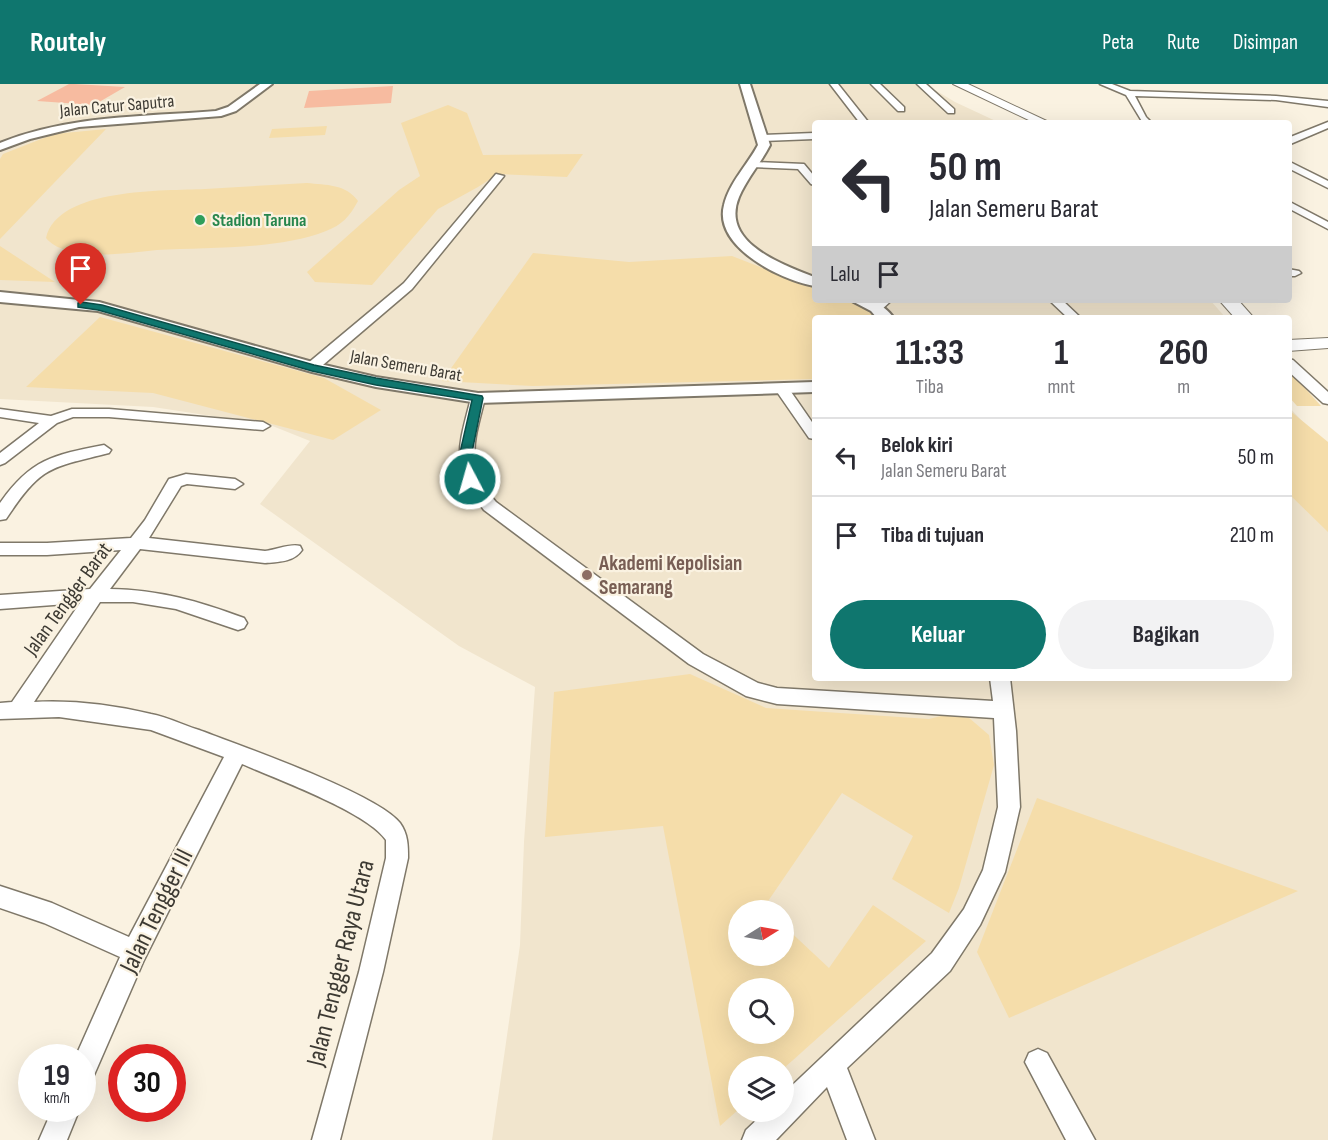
<!DOCTYPE html>
<html lang="id">
<style>
body{margin:0;font-family:"Sofia Sans Condensed",sans-serif;background:#f2f2f3;color:#2b2b33;height:100vh;display:flex;flex-direction:column;font-size:22px;white-space:nowrap}
*{box-sizing:border-box;margin:0}
p{font-size:20px;color:#7c7c81}
.icon{flex:none;width:33px;height:33px;fill:none;stroke:currentColor;stroke-width:2;stroke-linecap:round;stroke-linejoin:round}
.map{position:relative;flex:1;overflow:hidden}
.side{position:absolute;left:812px;top:231px;width:480px;height:366px;display:flex;flex-direction:column;background:#fff;border-radius:6px;box-shadow:0 6px 24px #0002}
.side>*{flex:none}
.top-card{position:absolute;left:812px;top:36px;width:480px;height:183px;border-radius:6px;box-shadow:0 6px 24px #0002;background:#fff;color:#2b2b33;overflow:hidden}
.needle{width:39px;rotate:79deg}
.buttons{position:absolute;left:728px;top:816px;display:grid;gap:12px}
.buttons a{display:grid;place-items:center;width:66px;height:66px;border-radius:50%;background:#fff;box-shadow:0 6px 24px #0002;font-size:30px}
.speed{position:absolute;left:18px;top:960px;display:flex;gap:12px;font-size:30px;font-weight:700;text-align:center}
.speed>*{display:grid;place-content:center;width:78px;height:78px;border-radius:50%;background:#fff;box-shadow:0 6px 24px #0002;line-height:1}
.speed small{font-size:15px;font-weight:400}
.speed .limit{border:9px solid #d22;background:#fff;color:#111}
.pin{position:absolute;display:grid;place-items:center;width:51px;height:51px;color:#fff;margin:-62px -26px;border-radius:50% 50% 50% 0;rotate:-45deg;box-shadow:0 0 6px #0007}
.pin .icon{rotate:45deg}
.me{position:absolute;width:66px;margin:-33px;rotate:354deg;stroke-linejoin:round;filter:drop-shadow(0 0 4px #0008)}
.turn{display:flex;align-items:center;gap:21px;height:126px;padding:0 18px;font-size:27px}
.turn .icon{width:78px;height:78px;stroke-width:2.5}
.turn b{display:block;font-size:42px;line-height:51px}
.then{display:flex;align-items:center;height:57px;padding:0 18px;background:#0003;gap:12px;font-size:22px}
.eta{display:flex;justify-content:space-evenly;align-items:center;height:102px;text-align:center}
.eta b{font-size:36px;font-weight:700;line-height:42px}
.action{display:flex;gap:12px;margin-top:auto;padding:12px 18px}
.action a{flex:1;height:69px;border-radius:36px;background:#0f766e;color:#fff;font-size:24px;font-weight:700;line-height:69px;text-align:center}
.action a+a{background:#f2f2f3;color:#2b2b33}
ul{padding:0;list-style:none}
li{display:flex;align-items:center;gap:18px;height:78px;padding:0 18px;border-top:2px solid #e1e1e2}
li div{flex:1}
li b{display:block;font-size:22px}
li em{font-style:normal}
header{display:flex;align-items:center;gap:36px;box-sizing:border-box;height:84px;padding:0 30px;background:#0f766e;color:#fff}
header strong{font-size:28px}
nav{display:flex;gap:33px;margin-inline-start:auto;font-size:21px}
.map>svg:first-child{display:block}
.built{fill:#f1e5cd;fill-rule:evenodd}
.green{fill:#f5ddaa;fill-rule:evenodd}
.building{fill:#f7bba0}
.lines{fill:none;stroke-linecap:round;stroke-linejoin:round}
.minor-casing{stroke:#7f7869;stroke-width:3}
.tertiary-casing{stroke:#7f7869;stroke-width:4}
.secondary-casing{stroke:#7f7869;stroke-width:2}
.minor{fill:#fff;fill-rule:evenodd}
.tertiary{fill:#fff;fill-rule:evenodd}
.secondary{fill:#fff;fill-rule:evenodd}
.route{fill:#0f766e;stroke:#0a4d48;stroke-width:1.5}
.leisure-dot{fill:#2e9e5b;stroke:#faf2e1;stroke-width:2}
.education-dot{fill:#8d6e63;stroke:#faf2e1;stroke-width:2}
.labels{text-anchor:middle;dominant-baseline:central;stroke-width:4.5;stroke-linejoin:round;paint-order:stroke}
.far-street-label{font-size:18px;fill:#3d3a33;stroke:#faf2e1}
.far-leisure-label{font-size:18px;font-weight:bold;fill:#27864d;stroke:#faf2e1;text-anchor:start}
.education-label{font-size:21px;font-weight:bold;fill:#785e54;stroke:#faf2e1;text-anchor:start}
.street-label{font-size:21px;fill:#3d3a33;stroke:#faf2e1}
.near-street-label{font-size:26px;fill:#3d3a33;stroke:#faf2e1}
</style>
<header>
<strong>Routely</strong>
<nav><a>Peta</a><a>Rute</a><a>Disimpan</a></nav>
</header>
<div class="map">
<svg width="1328" height="1056" viewBox="0 0 1328 1056">
<rect width="100%" height="100%" fill="#faf2e1"/>
<!-- built -->
<path class="built" d="M0,0H925L955,18L1000,39H814V216H1210L1226,234H814V594H1288L1289,323L1328,365V1056H492L520,861L524,758L535,603L459,562L260,420L310,357L270,341L153,323L0,315ZM738,826H783V872H738ZM738,904H783V950H738ZM738,982H783V1028H738Z"/>
<!-- green -->
<path class="green" d="M448,21L467,29L483,71L583,70L567,93L498,90L478,103L438,125L372,201L315,198L307,188L399,106L420,92L401,39Z
M327,42L325,51L269,54L272,45Z
M106,45L0,155V75L3,70L54,50Z
M307,99C326,101 346,100 358,117C350,132 342,141 326,147C279,166 208,163 157,166C135,168 110,172 88,170C73,168 56,166 46,154C58,103 165,107 205,105C239,103 273,101 307,99Z
M0,162L55,198L0,196Z
M533,169L629,178L732,172L814,204V216C838,216 862,215 879,234H814V295L533,302L442,297Z
M100,233L324,294L381,326L333,356L153,309L26,303Z
M1289,293H1295L1321,322H1297L1289,313Z
M1289,326L1328,358V448L1289,410Z
M690,590L766,624L929,635L961,627L989,651L994,681L959,804L949,829L892,795L913,752L842,709L764,823L768,826H738V872H783V841L829,884L873,821L926,857L783,985V982H738V1026L720,1042L663,742L545,753L554,608ZM738,904H783V950H738Z
M1037,714L1298,807L1009,934L977,868Z"/>
<!-- building -->
<path class="building" d="M69,0H74L125,3L94,21L37,17Z
M393,2L391,19L304,24L309,7Z"/>
<g class="lines">
<defs>
<path id="minor" d="M830,0H838L869,39H860Z
M871,0H880L904,23V27H898Z
M917,0H926L954,25V29H948Z
M1100,0H1112L1130,7L1276,12L1328,17V23L1276,16L1135,12L1146,33L1152,39H1143L1126,11Z
M1328,38V44L1288,61V54Z
M814,49V55L763,57L758,54L763,51Z
M1288,77L1328,97V104L1288,84Z
M754,78L804,80L814,92V101L811,100L798,85L751,83V79Z
M496,90L504,92L412,205L317,286H307L305,283L307,280L404,199Z
M1288,117L1328,138V145L1288,124Z
M1288,185L1299,187L1301,189L1295,192H1288Z
M878,216H892L880,227H872L870,224Z
M1049,216H1062L1081,234H1068Z
M1288,275L1293,276L1328,308V320L1323,319L1288,287Z
M782,301L787,302L814,341V355L809,354L775,305Z
M478,310L485,314C474,359 464,379 496,418L703,570L758,599L777,604L993,617L990,594H1010L1016,647L1020,723L1005,788L980,841L950,887L847,984L875,1056H847L827,1003L776,1056H742L746,1046L765,1028H783V1010L932,869L964,825L983,786L998,723L994,634L777,620L746,612L689,580L484,426C450,382 458,365 471,314Z
M0,325L51,332L72,325H109L263,338L270,342L263,346L109,333H73L57,339L5,379L0,381V369L39,339L0,333Z
M104,361L111,366L109,369C50,384 42,381 6,435L0,436V419C31,375 53,371 104,361Z
M186,390L235,395L243,400L235,405L187,400L181,402L149,454L265,467C276,466 291,459 300,462L302,466C294,478 278,478 265,479L140,465L110,505C160,506 198,517 244,534L247,539L244,544L238,546L176,525L133,518H100L34,618C72,616 114,621 151,630C167,633 183,641 199,646C239,661 378,710 400,739C408,750 408,762 408,774L383,888L340,1056H312L359,888L386,774V756C367,728 276,695 242,680L144,876L91,998L82,1002V974H75L120,873L44,839L0,824V802L52,819L129,853L224,673L151,646L59,633L0,635V619L12,618L80,519L0,525V511L90,505L121,466L47,471H0V459H47L131,454L145,436L169,395Z
M1038,965L1047,969L1095,1056H1066L1025,978L1029,969Z
M53,1024H80L67,1056H39Z"/>
<path id="tertiary" d="M260,0H272L236,27L221,32L79,43L30,55L0,66V59C69,31 142,33 216,27L228,23Z
M740,0H750L770,61C761,79 747,94 739,113C720,159 782,180 814,193V202C781,196 713,163 724,121C729,99 748,80 758,61Z
M0,208L99,218L316,279L376,293L478,309L814,298V308L478,319L376,303L312,288L98,227L0,218Z
M850,216C870,216 882,218 894,234H877L871,227Z"/>
<path id="secondary" d="M953,0H968L1051,39H1035Z
M1219,216H1238L1254,234H1235Z
M1328,254V264L1288,267V256Z"/>
</defs>
<!-- minor casing -->
<use href="#minor" class="minor-casing"/>
<!-- tertiary casing -->
<use href="#tertiary" class="tertiary-casing"/>
<!-- secondary casing -->
<use href="#secondary" class="secondary-casing"/>
<!-- minor -->
<use href="#minor" class="minor"/>
<!-- tertiary -->
<use href="#tertiary" class="tertiary"/>
<!-- secondary -->
<use href="#secondary" class="secondary"/>
</g>
<!-- route -->
<path class="route" d="M81,218L102,221L314,281L376,294L482,312L483,314L471,373L476,395L470,399L465,398L459,373L472,316L376,301L312,287L98,226L78,223V219Z"/>
<!-- markers -->
<circle class="leisure-dot" cx="200" cy="136" r="6"/>
<circle class="education-dot" cx="587" cy="491" r="6"/>
<g class="labels">
<!-- far-street labels -->
<g class="far-street-label">
<text transform="translate(117 22) rotate(-5)">Jalan Catur Saputra</text>
<text transform="translate(406 282) rotate(10)">Jalan Semeru Barat</text>
</g>
<!-- far-leisure labels -->
<g class="far-leisure-label">
<text x="212" y="136">Stadion Taruna</text>
</g>
<!-- education labels -->
<g class="education-label">
<text x="599" y="479">Akademi Kepolisian<tspan x="599" dy="24">Semarang</tspan></text>
</g>
<!-- street labels -->
<g class="street-label">
<text transform="translate(68 515) rotate(-54)">Jalan Tengger Barat</text>
</g>
<!-- near-street labels -->
<g class="near-street-label">
<text transform="translate(157 827) rotate(-64)">Jalan Tengger III</text>
<text transform="translate(341 879) rotate(-76)">Jalan Tengger Raya Utara</text>
</g>
</g>
</svg>
<div class="buttons">
<a><svg class="needle" viewBox="-14 -14 28 28"><path d="M0-13l5 13h-10z" fill="#e53935"/><path d="M0 13l5-13h-10z" fill="#7c7c81"/></svg></a>
<a><svg class="icon" aria-label="search" viewBox="0 0 24 24"><circle cx="10" cy="10" r="6"/><path d="M15 15l6 6"/></svg></a>
<a><svg class="icon" aria-label="layers" viewBox="0 0 24 24"><path d="M12 4l9 5-9 5-9-5zM3 14l9 5 9-5"/></svg></a>
</div>
<div class="speed"><div>19<small>km/h</small></div><div class="limit">30</div></div>
<div class="pin" style="left:81px;top:221px;background:#d93025"><svg class="icon" aria-label="arrive" viewBox="0 0 24 24"><path d="M6 21V4h12l-3 4 3 4H6"/></svg></div>
<svg class="me" style="left:470px;top:395px" viewBox="-20 -20 40 40"><circle r="17" fill="#0f766e" stroke="#fff" stroke-width="3"/><path d="M0-11L8 9 0 5-8 9z" fill="#fff"/></svg>
<div class="top-card">
<div class="turn"><svg class="icon" aria-label="left" viewBox="0 0 24 24"><path d="M17 20v-9H6M10 6l-5 5 5 5"/></svg><div><b>50 m</b>Jalan Semeru Barat</div></div>
<div class="then">Lalu<svg class="icon" aria-label="arrive" viewBox="0 0 24 24"><path d="M6 21V4h12l-3 4 3 4H6"/></svg></div>
</div>
<section class="side">
<div class="eta">
<div><b>11:33</b><p>Tiba</p></div>
<div><b>1</b><p>mnt</p></div>
<div><b>260</b><p>m</p></div>
</div>
<ul>
<li><svg class="icon" aria-label="left" viewBox="0 0 24 24"><path d="M17 20v-9H6M10 6l-5 5 5 5"/></svg><div><b>Belok kiri</b><p>Jalan Semeru Barat</p></div><em>50 m</em></li>
<li><svg class="icon" aria-label="arrive" viewBox="0 0 24 24"><path d="M6 21V4h12l-3 4 3 4H6"/></svg><div><b>Tiba di tujuan</b></div><em>210 m</em></li>
</ul>
<div class="action"><a>Keluar</a><a>Bagikan</a></div>
</section>
</div>
